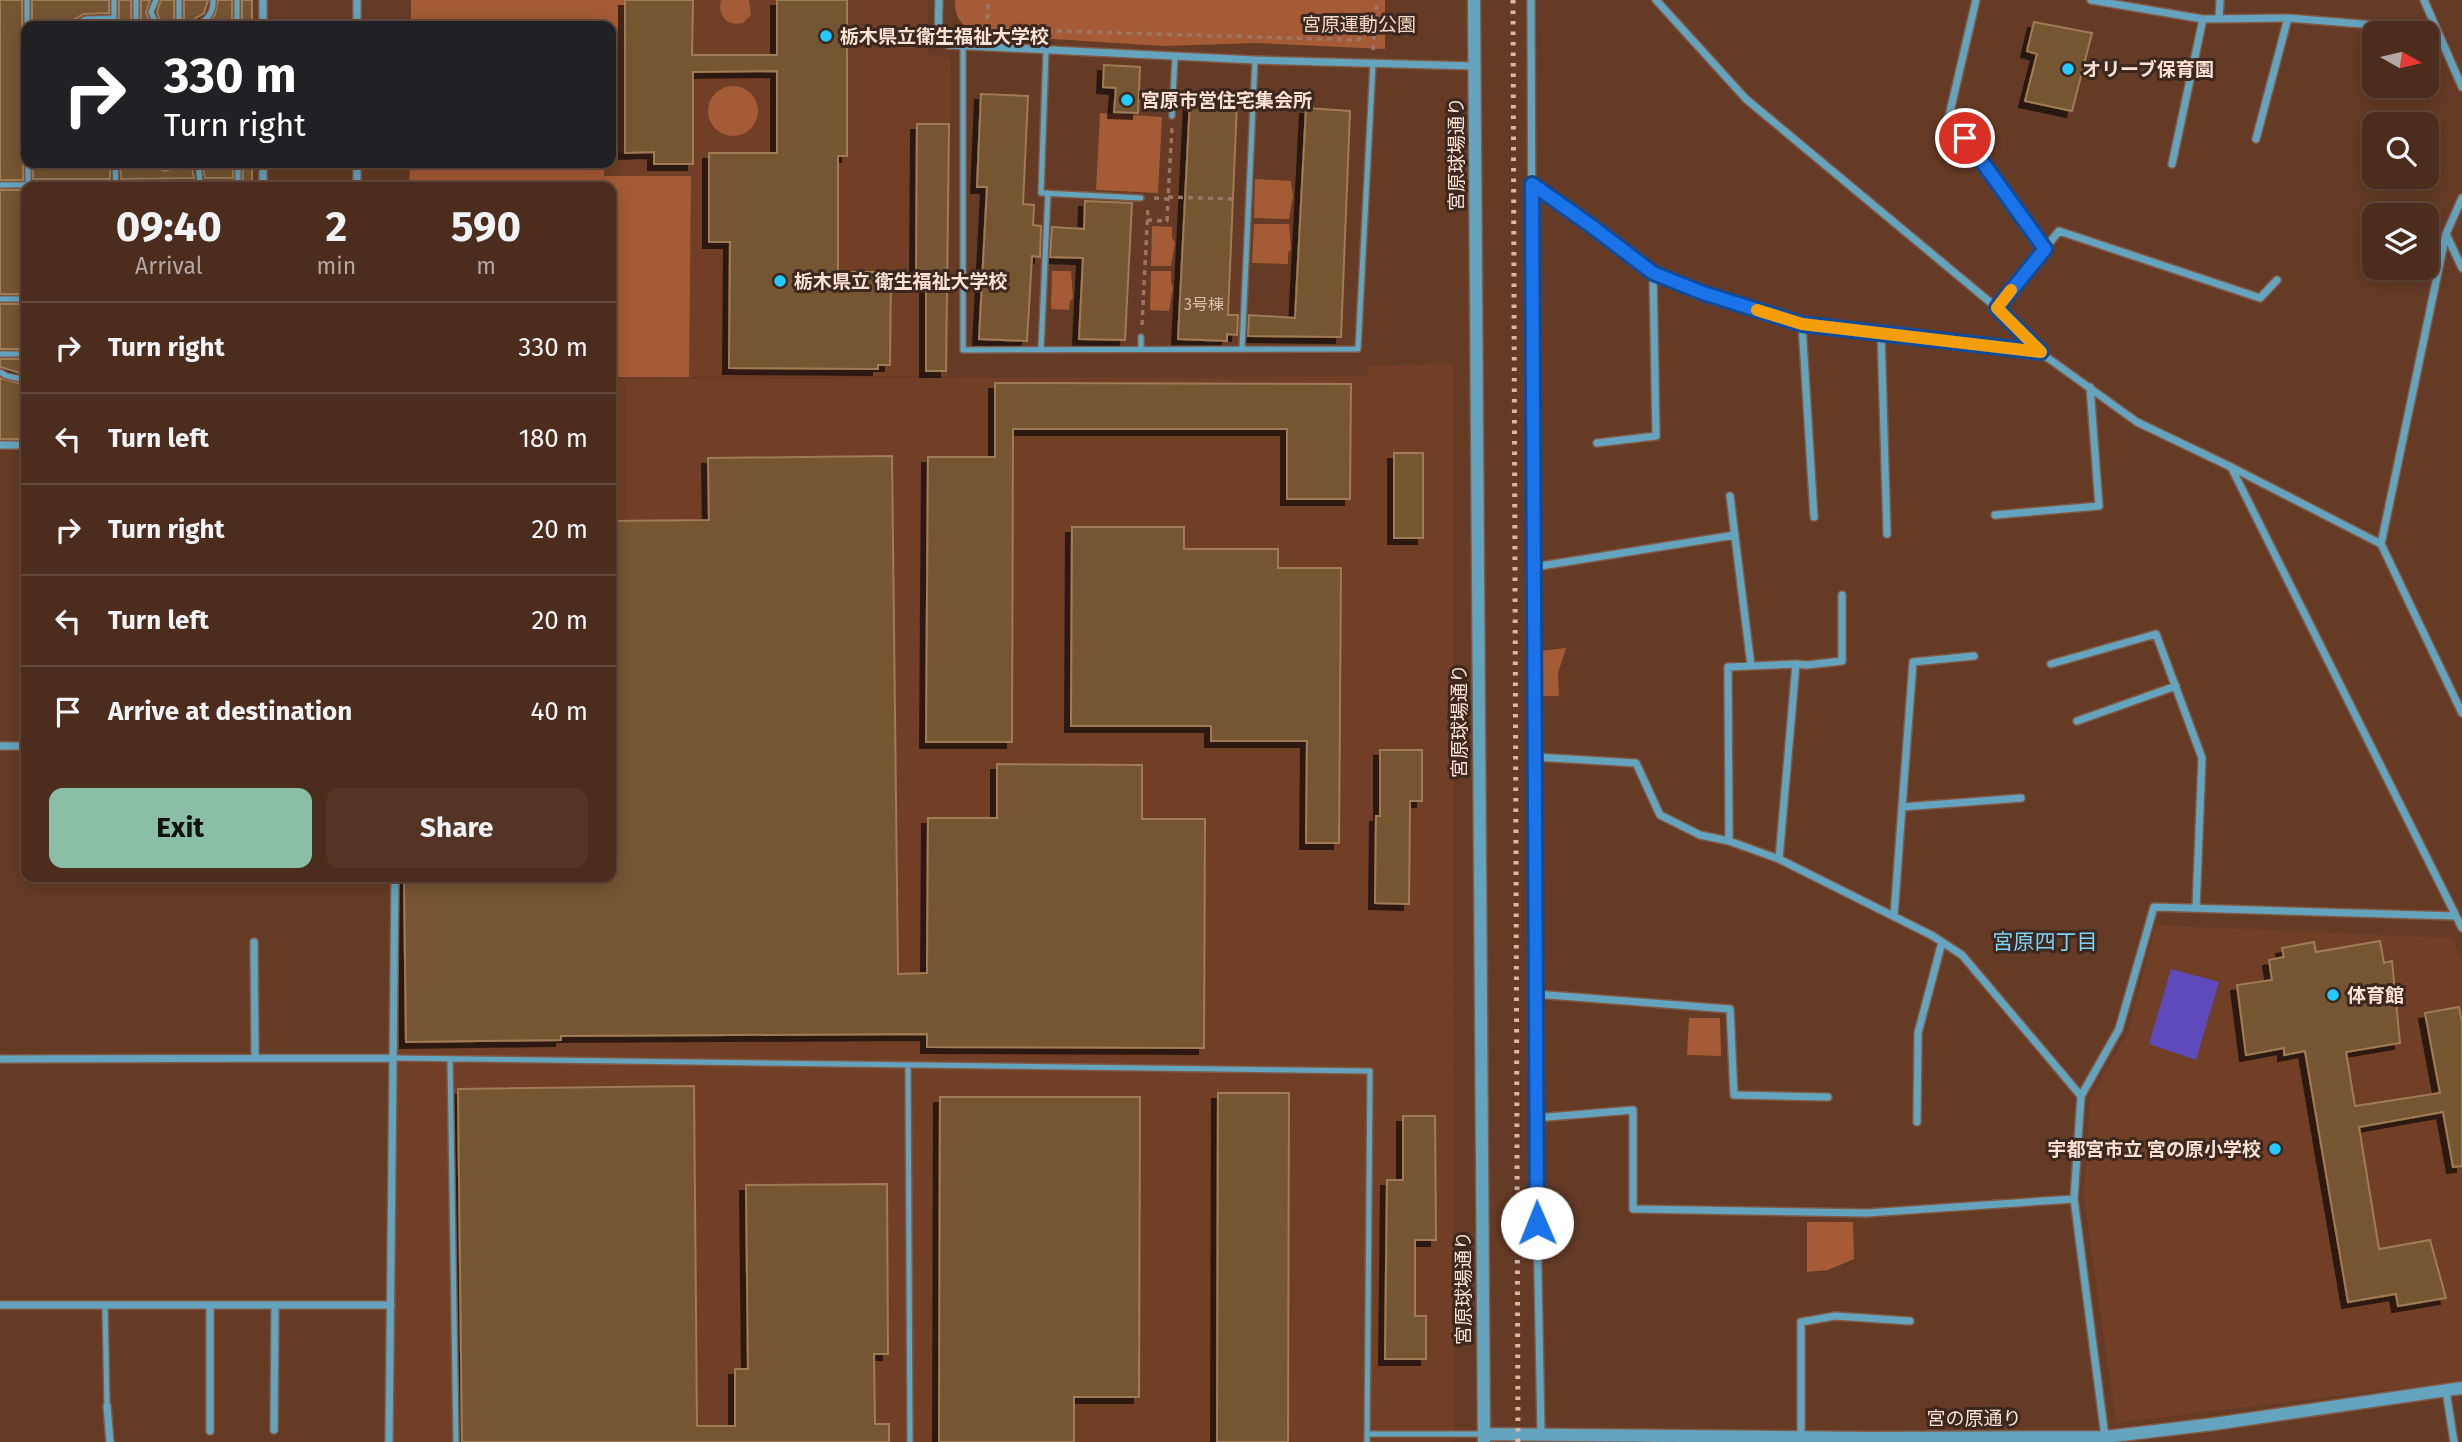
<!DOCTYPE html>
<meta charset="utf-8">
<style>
body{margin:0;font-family:"Fira Sans","Noto Sans JP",sans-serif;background:#533425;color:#f1f3f6;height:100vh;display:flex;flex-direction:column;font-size:26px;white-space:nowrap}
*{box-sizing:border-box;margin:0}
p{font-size:23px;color:#b2a7a3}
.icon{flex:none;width:38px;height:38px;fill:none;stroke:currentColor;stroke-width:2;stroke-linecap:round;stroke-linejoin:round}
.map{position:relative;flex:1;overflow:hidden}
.drawer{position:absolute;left:21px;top:182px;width:595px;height:700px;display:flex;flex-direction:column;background:#4c2c1c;border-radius:14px;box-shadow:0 4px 18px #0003,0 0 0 2px #63483b}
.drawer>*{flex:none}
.hud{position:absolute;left:21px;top:21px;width:595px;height:147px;border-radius:14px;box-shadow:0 4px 18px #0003,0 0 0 2px #63483b;background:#202124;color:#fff;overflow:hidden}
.needle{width:46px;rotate:98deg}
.controls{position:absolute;left:2362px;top:21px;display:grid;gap:14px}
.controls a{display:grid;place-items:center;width:77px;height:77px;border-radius:14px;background:#4c2c1c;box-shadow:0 4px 18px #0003,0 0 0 2px #63483b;font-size:35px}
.pin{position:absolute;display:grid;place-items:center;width:60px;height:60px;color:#fff;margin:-30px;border:4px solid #fff;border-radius:50%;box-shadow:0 2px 7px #0007}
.me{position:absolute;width:77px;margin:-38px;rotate:359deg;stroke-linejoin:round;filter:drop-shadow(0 0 5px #0008)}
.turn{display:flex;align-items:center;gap:24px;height:147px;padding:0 28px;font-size:32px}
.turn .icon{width:91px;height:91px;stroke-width:2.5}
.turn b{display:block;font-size:49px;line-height:60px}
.eta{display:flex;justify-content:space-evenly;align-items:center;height:119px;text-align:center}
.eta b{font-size:42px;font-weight:700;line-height:49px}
.cta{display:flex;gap:14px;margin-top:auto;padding:14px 28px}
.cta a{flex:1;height:80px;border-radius:14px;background:#8abfa5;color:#111;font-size:28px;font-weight:700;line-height:80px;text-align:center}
.cta a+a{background:#533425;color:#f1f3f6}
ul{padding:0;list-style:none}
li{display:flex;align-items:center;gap:21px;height:91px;padding:0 28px;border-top:2px solid #63483b}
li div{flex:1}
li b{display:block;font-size:26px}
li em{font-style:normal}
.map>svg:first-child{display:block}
.built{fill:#703f26}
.green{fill:#a55b35}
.water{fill:#5e4aba}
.building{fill:#765430;stroke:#9f7b56;stroke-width:2;filter:url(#shadow)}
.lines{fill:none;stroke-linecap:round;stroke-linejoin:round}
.service-casing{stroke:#805945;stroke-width:8}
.minor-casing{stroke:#805945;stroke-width:10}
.tertiary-casing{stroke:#805945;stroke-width:15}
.path{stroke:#9b7665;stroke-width:3.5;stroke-dasharray:5 5;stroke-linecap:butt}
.service{stroke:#64a4be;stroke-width:5}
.minor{stroke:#64a4be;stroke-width:7}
.tertiary{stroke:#64a4be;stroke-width:12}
.rail{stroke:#d7b8aa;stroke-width:5;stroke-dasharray:3.5 7;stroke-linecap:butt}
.route-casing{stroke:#114b97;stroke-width:18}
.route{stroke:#1a73e8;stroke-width:12}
.slow{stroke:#f59e0b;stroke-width:12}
.poi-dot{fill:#24c9fe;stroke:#3c281e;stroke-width:2.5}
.labels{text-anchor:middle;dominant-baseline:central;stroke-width:6;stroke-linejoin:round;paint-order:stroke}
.number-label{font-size:16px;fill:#dabdab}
.park-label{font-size:19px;fill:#f6d7c8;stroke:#3c281e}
.poi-label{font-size:19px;font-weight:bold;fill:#fbe0d4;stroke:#3c281e;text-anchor:start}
.street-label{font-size:19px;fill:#fbe0d4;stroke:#3c281e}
.neighbourhood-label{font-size:21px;fill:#7bd4f9;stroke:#3c281e}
</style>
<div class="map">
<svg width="2462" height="1442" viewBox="0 0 2462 1442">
<defs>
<filter id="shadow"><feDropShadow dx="-6" dy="6" stdDeviation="0" flood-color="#0009"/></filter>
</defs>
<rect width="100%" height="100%" fill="#653b26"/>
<!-- built -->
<path class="built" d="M411,0H928V54L951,58L948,376L611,377V187H409L410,163H611V26H411Z
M1453,364L1454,1442H392L396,877H611V379L1368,376L1369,366Z
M2156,925L2451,938L2462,960V1381L2116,1423L2084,1199L2090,1099L2128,1032Z"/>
<!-- green -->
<path class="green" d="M411,0H625V153L611,152V26H411Z
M721,0H749L751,15L743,23C727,27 717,15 721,0Z
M955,0H1385V49L1256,43L1164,46L989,35C967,28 955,26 955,0Z
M708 111a25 25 0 1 1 50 0a25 25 0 1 1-50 0Z
M1100,113L1162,117L1158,193L1096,190Z
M410,163H604V176H691L689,377H611V187H409Z
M1255,179L1291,181L1293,196L1289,219L1254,218Z
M1254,224H1289L1291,249L1288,253V264L1252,263Z
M1152,226L1172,227V238L1175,242L1171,266H1151Z
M1052,271H1071L1073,298L1070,301L1069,310L1051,309Z
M1151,271H1171V283L1173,287L1169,311L1150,310Z
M1566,648L1558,673L1559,696H1538V651Z
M1689,1018H1720L1721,1056L1687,1055Z
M1807,1222H1853L1854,1259L1828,1270L1807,1272Z"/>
<!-- water -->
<path class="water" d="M2171,969L2219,982L2196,1060L2149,1044Z"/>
<!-- building -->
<path class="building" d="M0,0H22V27L26,31V158L23,162V180H0Z
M32,0H109V13L84,14L69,22L67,26H32Z
M119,0H131V26H119Z
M141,0H150L146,13L151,26H141Z
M161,0H174V26H162L157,12Z
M184,0H208L204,13L190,22L189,26H184Z
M218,0H232V26H205L215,15Z
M242,0H252V26H242Z
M625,0H693L692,55H777V0H847V156H838V272H891L890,365H878V369L729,368L730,242H709V153H777V71L693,72V164H654V152L625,153Z
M2034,22L2092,33L2072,111L2025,101L2037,54L2027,51Z
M1104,65L1140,67L1138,113L1114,112L1116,88L1103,87Z
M981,94L1028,96L1023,204L1034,205L1033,225L1041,226L1040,257L1032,256L1027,341L979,339L987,187H977Z
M1190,100L1237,102L1228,315H1238L1237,335L1227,334V341L1178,339Z
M1306,108L1350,111L1341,337L1248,336L1249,315L1295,318Z
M917,124H949L946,371H926V280H916Z
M33,163H110V179H33Z
M120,163H152L154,167L165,171L174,168L177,163H191L194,178L121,179Z
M202,163H233V178H205Z
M243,163H252V187H243Z
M0,190H26V294H0Z
M1085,201L1132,203L1125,340L1079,339L1083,258L1050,257L1052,227L1084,229Z
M0,304H26V349H0Z
M0,359H26V375L0,367Z
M0,378L26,385V439H0Z
M995,383L1351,384L1350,499H1287V429H1013L1012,742H926L928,457H995Z
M1394,453H1423V538H1394Z
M892,456L898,974L927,973L928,818H997V764L1142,765V819H1205L1204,1048L927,1047V1034L561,1036V1040L406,1042L404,877H611V521L709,520L708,458Z
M1072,527H1184V549H1278V568H1341L1339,843H1306L1307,741H1211V726H1071Z
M1380,750H1422V801H1410L1409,904L1375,903L1376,816H1380Z
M2380,941L2384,963L2392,961L2400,1043L2346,1052L2355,1106L2440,1093L2425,1013L2459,1007L2462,1023V1166L2453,1167L2443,1112L2359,1127L2379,1249L2430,1240L2446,1298L2398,1306L2396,1294L2348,1302L2305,1051L2284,1055V1048L2246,1055L2237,985L2272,980L2269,960L2284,957L2282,948L2314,942L2316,952Z
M694,1086L697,1426H735V1369H748L746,1185L887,1184L888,1354H874L875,1424H889V1442H462L458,1089Z
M1218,1093H1289L1288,1442H1217Z
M940,1097H1140L1139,1397H1074V1442H939Z
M1403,1116H1435L1436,1240H1415V1316H1426V1359H1385L1387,1180H1403Z"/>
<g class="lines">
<defs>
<path id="service" d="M27,0V26
M114,0V26
M136,0V26
M156,0L151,12L157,26
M179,0V26
M237,0V26
M72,26L86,19L114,18
M194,26C206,22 214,13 213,0
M963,46V350L1358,349L1373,63
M1046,50L1041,193L1141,198
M1172,116L1175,56
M28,163V185
M115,163L116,187
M157,163L164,166L172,163
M196,163L199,170L200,183
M238,163V187
M0,185L238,183
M0,299H26
M1041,349L1048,193
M1141,349V337
M1242,349L1255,60
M0,354H26
M0,372L7,376L26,380
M393,1058L1370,1071L1367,1442
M450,1059L456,1442
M908,1065L910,1442
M105,1305L107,1406
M1367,1434H1483"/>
<path id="minor" d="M357,0V26
M939,0C939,15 935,35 948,45L1255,60L1474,66
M1531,0L1535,1118L1541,1434
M1656,0L1746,99L1997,308L2041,353L2137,422L2231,467L2381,544L2462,713
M1976,0L1949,116L2045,249
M2091,0L2203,19L2288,18L2437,30L2462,87
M2424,0L2437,30
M2219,19L2220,0
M263,26V0
M2256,139L2288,18
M357,163V187
M2172,164L2203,19
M1532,184L1653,273L1703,293L1802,325L2040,352
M263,187V163
M2446,234L2462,268
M1997,308L2059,231L2260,298L2277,280
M1802,325L1814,517
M1881,333L1887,534
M1597,443L1656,436L1653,273
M0,445H26
M2231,467L2462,928
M1730,496L1751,666
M1995,515L2099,506L2090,387
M2381,544L2446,234L2462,198
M1534,567L1735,535
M2051,664L2156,634L2202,758L2196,908
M2077,721L2176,686
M0,746H26
M1535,757L1636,763L1660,815L1700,835L1729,841L1779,859L1933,936L1962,955L2081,1096
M1902,807L1913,662L1974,656
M1729,841L1728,667L1796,664
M1779,859L1796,664L1807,665L1842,661V595
M1894,916L1902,807L2021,798
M254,942L255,1058
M1535,994L1730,1009L1734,1095L1828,1097
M0,1059L393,1058
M1535,1118L1633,1110V1209L1867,1213L2074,1199
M1917,1122L1918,1033L1942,942
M0,1305H391
M210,1305V1431
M2446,1391L2454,1442
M107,1406L110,1442
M274,1430L275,1305
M1801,1436V1322L1835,1316L1910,1321
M2105,1437L2074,1199L2081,1096L2119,1029L2154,907L2456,916
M389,1442L395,877"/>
<path id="tertiary" d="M1474,0L1484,1442
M1484,1434L1870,1438L2105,1437L2214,1424L2462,1388"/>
</defs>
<!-- service casing -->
<use href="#service" class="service-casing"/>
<!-- minor casing -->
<use href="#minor" class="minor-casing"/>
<!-- tertiary casing -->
<use href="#tertiary" class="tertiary-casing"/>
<!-- path -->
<path class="path" d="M987,29L1358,40L1374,27
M987,29L988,0
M1373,50L1377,0
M1168,197L1236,199
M1154,198L1168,199L1172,127
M1147,220L1167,221L1168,199
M1142,325L1148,207"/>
<!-- service -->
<use href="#service" class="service"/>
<!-- minor -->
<use href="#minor" class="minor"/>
<!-- tertiary -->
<use href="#tertiary" class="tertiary"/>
<!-- rail -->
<path class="rail" d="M1513,0L1518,1442"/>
</g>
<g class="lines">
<defs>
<path id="route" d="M1537,1223L1532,184L1590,225L1653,273L1703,293L1802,324L2041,352L1997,308L2045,249L1965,138"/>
</defs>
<!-- route casing -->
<use href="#route" class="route-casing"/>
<!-- route -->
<use href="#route" class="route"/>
<!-- slow -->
<path class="slow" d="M1757,310L1802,324L2041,352L1997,308L2011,290"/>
</g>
<!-- markers -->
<g class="poi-dot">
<circle cx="826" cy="36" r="7"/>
<circle cx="2068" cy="69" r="7"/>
<circle cx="1127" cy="100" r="7"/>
<circle cx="780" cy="281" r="7"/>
<circle cx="2333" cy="995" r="7"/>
<circle cx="2275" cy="1149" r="7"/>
</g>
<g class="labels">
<!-- number labels -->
<g class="number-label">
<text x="1204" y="304">3号棟</text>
</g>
<!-- park labels -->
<g class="park-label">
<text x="1359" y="24">宮原運動公園</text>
</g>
<!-- poi labels -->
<g class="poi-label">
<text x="840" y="36">栃木県立衛生福祉大学校</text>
<text x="2082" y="69">オリーブ保育園</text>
<text x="1141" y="100">宮原市営住宅集会所</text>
<text x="794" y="281">栃木県立 衛生福祉大学校</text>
<text x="2347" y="995">体育館</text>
<text x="2261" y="1149" text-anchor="end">宇都宮市立 宮の原小学校</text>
</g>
<!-- street labels -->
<g class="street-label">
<text transform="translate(1456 154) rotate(-90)">宮原球場通り</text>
<text transform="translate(1459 721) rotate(-90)">宮原球場通り</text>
<text transform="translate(1463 1288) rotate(-90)">宮原球場通り</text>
<text x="1974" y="1418">宮の原通り</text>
</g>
<!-- neighbourhood labels -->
<g class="neighbourhood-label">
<text x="2045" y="942">宮原四丁目</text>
</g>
</g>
</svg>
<div class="controls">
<a><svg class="needle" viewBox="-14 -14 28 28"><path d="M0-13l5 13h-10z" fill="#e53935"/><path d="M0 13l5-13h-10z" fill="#b2a7a3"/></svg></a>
<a><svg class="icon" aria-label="search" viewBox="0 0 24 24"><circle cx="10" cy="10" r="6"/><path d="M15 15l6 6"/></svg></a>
<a><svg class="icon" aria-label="layers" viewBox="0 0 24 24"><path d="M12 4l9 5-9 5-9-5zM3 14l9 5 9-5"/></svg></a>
</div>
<div class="pin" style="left:1965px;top:138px;background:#d93025"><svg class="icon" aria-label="arrive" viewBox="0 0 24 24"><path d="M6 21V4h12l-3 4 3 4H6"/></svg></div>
<svg class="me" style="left:1537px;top:1223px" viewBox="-20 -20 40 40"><circle r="19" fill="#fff"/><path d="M0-13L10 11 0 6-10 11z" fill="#1a73e8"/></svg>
<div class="hud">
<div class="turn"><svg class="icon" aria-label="right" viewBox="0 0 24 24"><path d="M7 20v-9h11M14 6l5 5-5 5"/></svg><div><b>330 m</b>Turn right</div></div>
</div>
<section class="drawer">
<div class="eta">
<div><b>09:40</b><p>Arrival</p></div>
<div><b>2</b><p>min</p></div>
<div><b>590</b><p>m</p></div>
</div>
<ul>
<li><svg class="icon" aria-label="right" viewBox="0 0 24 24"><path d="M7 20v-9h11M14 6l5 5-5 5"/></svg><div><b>Turn right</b></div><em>330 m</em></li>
<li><svg class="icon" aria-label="left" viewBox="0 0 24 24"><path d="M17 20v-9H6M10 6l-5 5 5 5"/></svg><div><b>Turn left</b></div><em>180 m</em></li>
<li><svg class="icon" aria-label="right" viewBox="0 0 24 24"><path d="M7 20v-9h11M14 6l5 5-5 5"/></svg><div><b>Turn right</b></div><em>20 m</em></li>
<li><svg class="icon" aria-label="left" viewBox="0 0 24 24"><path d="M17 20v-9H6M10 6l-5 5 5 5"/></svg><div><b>Turn left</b></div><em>20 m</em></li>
<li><svg class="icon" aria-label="arrive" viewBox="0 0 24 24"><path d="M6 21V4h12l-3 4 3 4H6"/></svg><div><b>Arrive at destination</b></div><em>40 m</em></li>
</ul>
<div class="cta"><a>Exit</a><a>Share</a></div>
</section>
</div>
